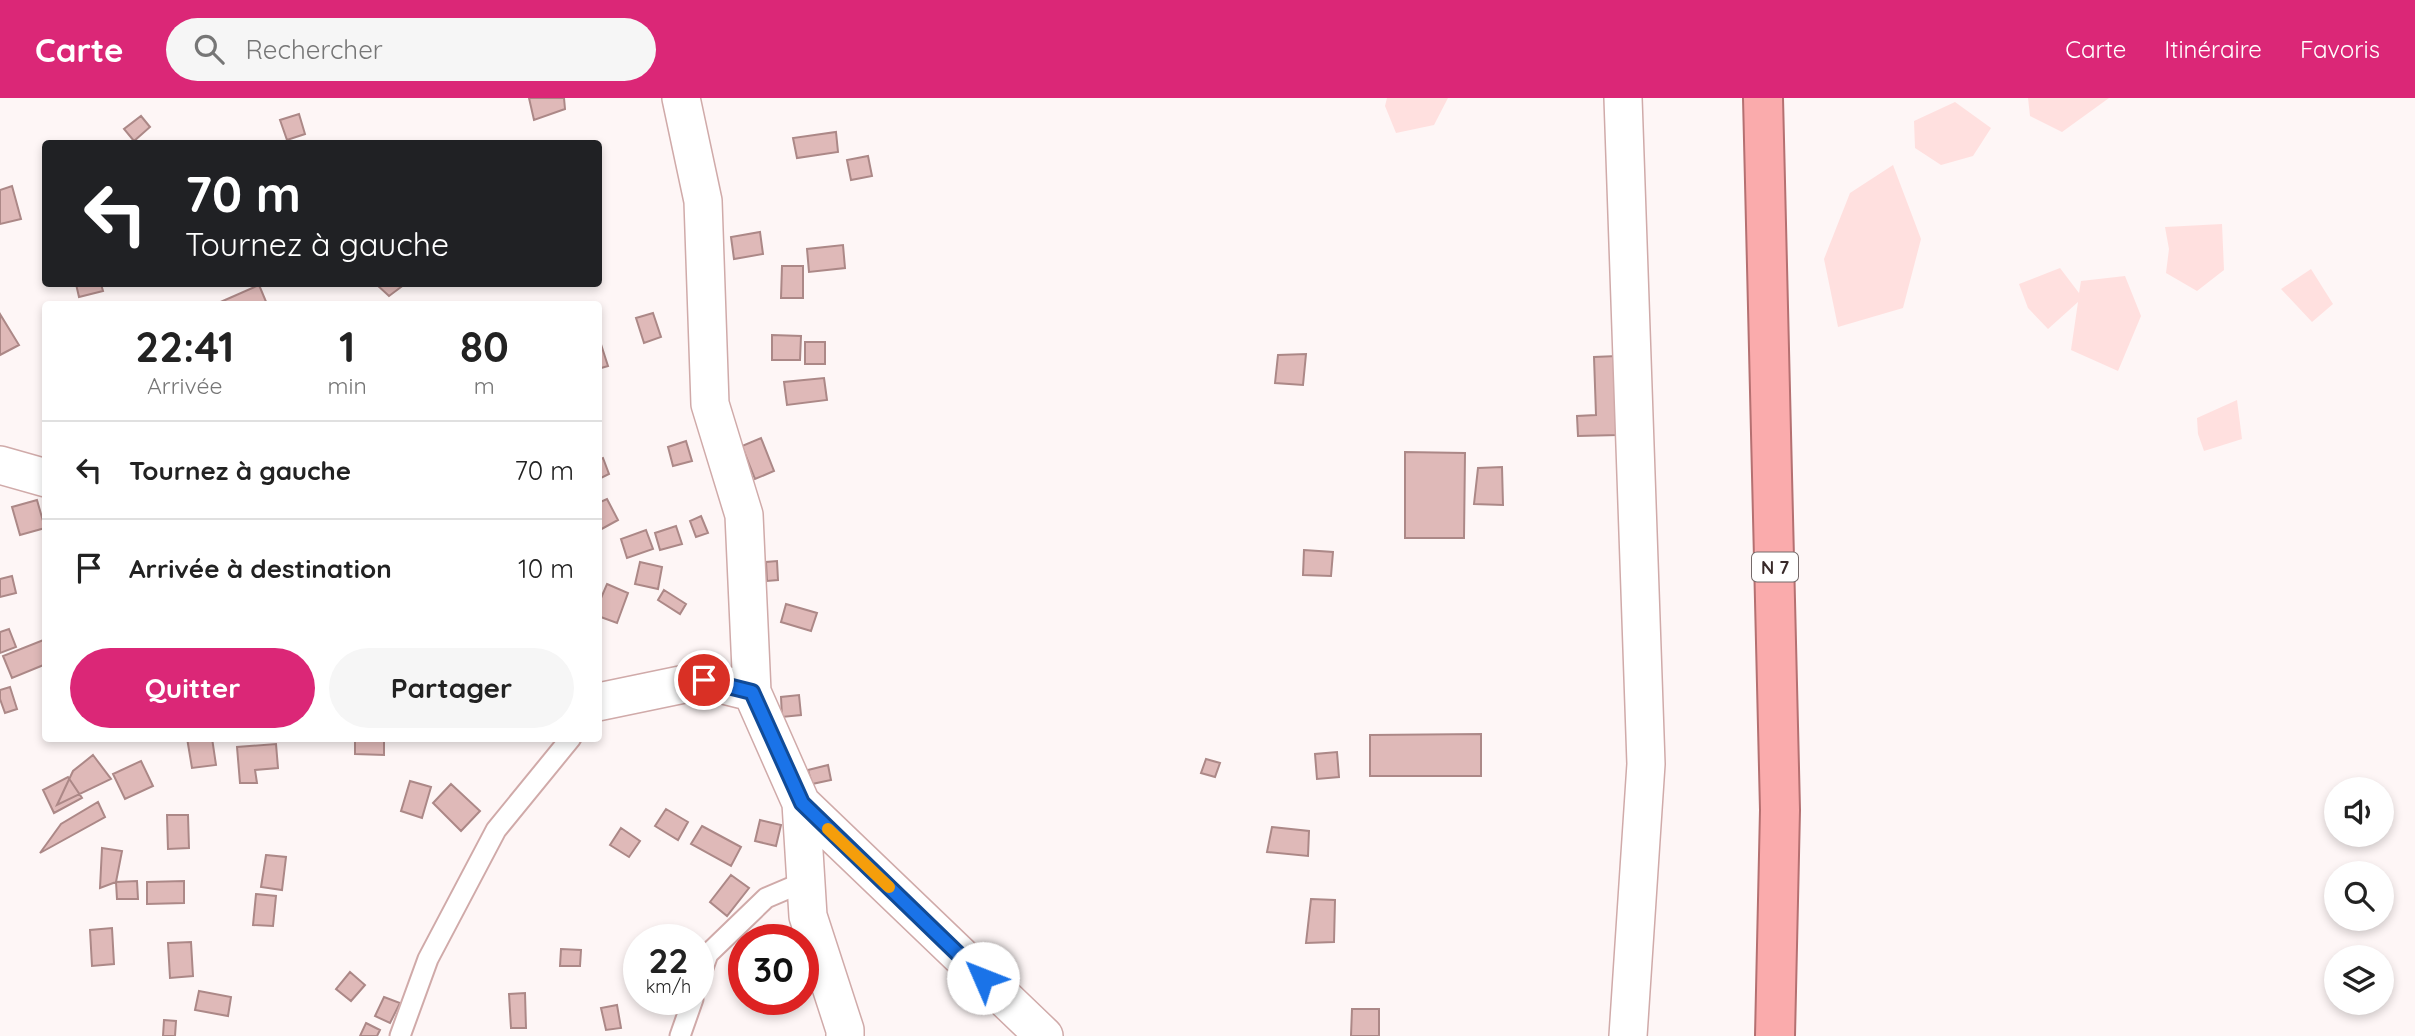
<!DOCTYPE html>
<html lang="fr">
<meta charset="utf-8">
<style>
body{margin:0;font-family:Quicksand,sans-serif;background:#f6f6f6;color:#222;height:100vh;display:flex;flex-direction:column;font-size:26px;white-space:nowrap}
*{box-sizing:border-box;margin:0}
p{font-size:23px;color:#767676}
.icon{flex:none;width:38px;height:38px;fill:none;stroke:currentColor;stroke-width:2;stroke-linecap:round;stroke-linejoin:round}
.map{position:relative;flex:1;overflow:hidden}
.drawer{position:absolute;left:42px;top:203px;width:560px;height:441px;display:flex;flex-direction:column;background:#fff;border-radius:7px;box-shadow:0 4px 10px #0003}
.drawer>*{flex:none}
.guide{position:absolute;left:42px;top:42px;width:560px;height:147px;border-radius:7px;box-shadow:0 4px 10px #0003;background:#202124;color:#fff;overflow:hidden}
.fabs{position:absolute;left:2324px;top:679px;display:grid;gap:14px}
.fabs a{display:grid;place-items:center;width:70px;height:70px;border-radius:50%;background:#fff;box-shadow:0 4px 10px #0003;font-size:35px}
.speed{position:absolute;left:623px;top:826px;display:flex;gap:14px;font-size:35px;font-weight:700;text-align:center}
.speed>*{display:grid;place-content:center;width:91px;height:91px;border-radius:50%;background:#fff;box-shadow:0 4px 10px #0003;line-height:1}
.speed small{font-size:18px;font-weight:400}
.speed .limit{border:10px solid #d22;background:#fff;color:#111}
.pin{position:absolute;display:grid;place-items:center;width:60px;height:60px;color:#fff;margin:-30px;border:4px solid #fff;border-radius:50%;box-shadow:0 2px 7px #0007}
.me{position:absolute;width:77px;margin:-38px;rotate:314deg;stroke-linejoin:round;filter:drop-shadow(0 0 5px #0008)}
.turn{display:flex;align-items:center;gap:24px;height:147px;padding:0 28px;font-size:32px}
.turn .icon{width:91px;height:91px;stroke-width:2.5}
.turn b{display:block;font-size:49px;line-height:60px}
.eta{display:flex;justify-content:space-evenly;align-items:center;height:119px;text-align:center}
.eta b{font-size:42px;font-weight:800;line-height:49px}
.button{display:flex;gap:14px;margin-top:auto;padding:14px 28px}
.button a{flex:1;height:80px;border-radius:42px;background:#db2777;color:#fff;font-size:28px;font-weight:800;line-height:80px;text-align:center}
.button a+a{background:#f6f6f6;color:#222}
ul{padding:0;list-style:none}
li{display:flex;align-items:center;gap:21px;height:98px;padding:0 28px;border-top:2px solid #e0e0e0}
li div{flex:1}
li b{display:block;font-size:26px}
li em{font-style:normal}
header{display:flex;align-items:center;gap:42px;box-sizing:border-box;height:98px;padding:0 35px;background:#db2777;color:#fff}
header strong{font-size:33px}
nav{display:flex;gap:38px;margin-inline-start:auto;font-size:24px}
.search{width:490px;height:63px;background:#f6f6f6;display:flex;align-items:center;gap:18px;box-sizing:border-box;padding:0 24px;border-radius:38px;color:#767676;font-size:26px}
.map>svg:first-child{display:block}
.green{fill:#ffe0df}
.building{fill:#dfb9b8;stroke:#ac8887;stroke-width:2}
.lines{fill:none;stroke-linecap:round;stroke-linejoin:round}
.service-casing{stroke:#d0aaa9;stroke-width:23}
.minor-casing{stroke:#d0aaa9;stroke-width:40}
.trunk-casing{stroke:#b57071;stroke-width:42}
.service{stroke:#fff;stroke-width:19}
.minor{stroke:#fff;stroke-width:37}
.trunk{stroke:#faabac;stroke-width:38}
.route-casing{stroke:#114b97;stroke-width:18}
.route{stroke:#1a73e8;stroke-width:12}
.slow{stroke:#f59e0b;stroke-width:12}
.labels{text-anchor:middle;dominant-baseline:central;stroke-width:5;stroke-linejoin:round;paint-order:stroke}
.shield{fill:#fff;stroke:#746a6a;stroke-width:2}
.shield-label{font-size:18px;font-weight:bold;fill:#392a2a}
</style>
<header>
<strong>Carte</strong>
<div class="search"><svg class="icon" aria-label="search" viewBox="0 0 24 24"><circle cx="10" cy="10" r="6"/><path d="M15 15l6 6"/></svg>Rechercher</div>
<nav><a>Carte</a><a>Itinéraire</a><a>Favoris</a></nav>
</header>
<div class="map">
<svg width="2415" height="938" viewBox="0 0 2415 938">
<rect width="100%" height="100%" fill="#fef6f6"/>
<!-- green -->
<path class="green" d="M1387,0H1448L1434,27L1396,35L1385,8Z
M2028,0H2109L2062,34L2030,18Z
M1955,4L1991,30L1973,58L1941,67L1915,50L1914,23Z
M1893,67L1921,141L1903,210L1838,229L1824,161L1850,95Z
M2222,126L2224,172L2197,193L2166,175L2169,151L2165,129Z
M2060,170L2079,195L2081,183L2125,178L2141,218L2118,273L2071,252L2078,204L2048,231L2028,210L2019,186Z
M2311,171L2333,206L2312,224L2281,191Z
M2237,302L2242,341L2204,353L2198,336L2197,320Z"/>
<!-- building -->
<path class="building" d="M529,0H564L565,11L534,22Z
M299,16L305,36L287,42L280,22Z
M141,18L150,29L134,43L124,31Z
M836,34L838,54L797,60L793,40Z
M868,58L872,78L851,82L847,62Z
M12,88L21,121L0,126V92Z
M760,134L763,156L734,161L731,139Z
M843,147L845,170L809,174L807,151Z
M782,168H803V200H781Z
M76,186H101L103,193L79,199Z
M376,186H405L389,198Z
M259,187L267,206H216Z
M653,215L661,239L644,245L636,220Z
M0,216L19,247L0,257Z
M598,237L608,268L598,271Z
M772,237L801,238L800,262H772Z
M805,244H825V266H805Z
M1306,256L1303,287L1275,285L1278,257Z
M1617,258L1618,337L1578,338L1577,318L1596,317L1594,259Z
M824,280L827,302L787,307L784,284Z
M761,340L774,373L755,381L742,348Z
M686,343L692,363L673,368L668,349Z
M1405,354L1465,355L1464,440H1405Z
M603,360L609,376L599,381L598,362Z
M1502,369L1503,407L1474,406L1478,370Z
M607,401L618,422L598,433V405Z
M37,402L45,430L20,437L12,409Z
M701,418L708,435L696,439L690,423Z
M676,428L682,446L660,452L655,435Z
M646,432L653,451L627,460L621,441Z
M1304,452L1333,454L1331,478L1303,477Z
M777,463L778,482L767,483L766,464Z
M640,464L662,469L658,491L635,486Z
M12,478L16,495L0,499V481Z
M607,486L628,495L617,525L598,518V507Z
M664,492L686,506L680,516L658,502Z
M786,506L817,515L811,533L781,524Z
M9,531L16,549L0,555V534Z
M46,541V566L12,580L3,558Z
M10,589L17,611L5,615L0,601V592Z
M799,597L801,617L782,619L781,599Z
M1481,636V678H1370V637Z
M187,640H212L216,667L192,670Z
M355,640H384V657L355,656Z
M276,646L278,670L255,672L257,685H240L237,649Z
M1337,654L1339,679L1317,681L1315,656Z
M93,657L111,681L57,707L73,673Z
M1206,661L1220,665L1215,679L1201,675Z
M141,663L153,688L125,701L113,676Z
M828,667L831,682L812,686L808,672Z
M68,679L82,700L54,715L43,692Z
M410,683L431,689L422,720L401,713Z
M451,686L480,713L461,733L433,705Z
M98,704L105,719L40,755L61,726Z
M666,711L688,724L678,742L655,728Z
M167,717H188L189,750L168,751Z
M760,722L781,727L776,748L755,743Z
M702,728L741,749L731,768L691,746Z
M1272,729L1309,733L1308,758L1267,754Z
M621,730L640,743L629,759L610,747Z
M102,750L122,753L116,784L100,790Z
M266,757L286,759L282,792L261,789Z
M731,777L749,790L727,818L710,804Z
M137,783L138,801H117L116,784Z
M184,783V805L147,806V784Z
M256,796L276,798L273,828L253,827Z
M1311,801L1335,802L1334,844L1306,845Z
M112,830L114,866L92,868L90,832Z
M191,844L193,878L170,880L168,845Z
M561,851L581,852L580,868H560Z
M350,874L365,887L351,903L336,891Z
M199,893L231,899L228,918L195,912Z
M525,895L526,930H511L509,896Z
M384,899L400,905L390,925L375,918Z
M617,907L621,930L606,932L601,910Z
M1352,911H1379V938H1351Z
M164,922L176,923L175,938H163Z
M366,925L380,932L377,938H360Z"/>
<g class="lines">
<defs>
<path id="service" d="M698,884L708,856L766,800L806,783
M400,938L428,861L496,732L571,640
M680,938L693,901"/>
<path id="minor" d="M681,0L703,103L710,306L744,417L752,594L801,705L1044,938
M1623,0L1646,666L1628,938
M0,367L46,380
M598,604L704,582L752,594
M801,705L808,818L845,932V938"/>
<path id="trunk" d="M1763,0L1780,712L1775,938"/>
</defs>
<!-- service casing -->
<use href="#service" class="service-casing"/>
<!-- minor casing -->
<use href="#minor" class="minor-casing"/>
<!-- trunk casing -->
<use href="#trunk" class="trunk-casing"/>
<!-- service -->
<use href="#service" class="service"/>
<!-- minor -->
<use href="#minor" class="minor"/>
<!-- trunk -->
<use href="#trunk" class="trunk"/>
</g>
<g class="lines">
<defs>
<path id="route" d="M704,582L752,594L802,705L983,880"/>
</defs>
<!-- route casing -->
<use href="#route" class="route-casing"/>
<!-- route -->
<use href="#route" class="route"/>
<!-- slow -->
<path class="slow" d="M828,731L889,789"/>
</g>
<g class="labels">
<!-- shield labels -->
<rect class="shield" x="1752" y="454.5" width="46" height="29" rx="5"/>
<g class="shield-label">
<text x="1775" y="469">N 7</text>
</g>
</g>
</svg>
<div class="fabs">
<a><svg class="icon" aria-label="sound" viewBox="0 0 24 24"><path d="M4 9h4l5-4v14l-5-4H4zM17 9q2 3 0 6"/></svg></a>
<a><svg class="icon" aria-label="search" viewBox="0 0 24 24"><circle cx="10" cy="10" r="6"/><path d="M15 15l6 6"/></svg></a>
<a><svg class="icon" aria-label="layers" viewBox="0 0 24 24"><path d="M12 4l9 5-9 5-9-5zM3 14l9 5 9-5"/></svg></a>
</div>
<div class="speed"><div>22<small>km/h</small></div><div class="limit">30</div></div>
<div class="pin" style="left:704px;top:582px;background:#d93025"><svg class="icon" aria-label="arrive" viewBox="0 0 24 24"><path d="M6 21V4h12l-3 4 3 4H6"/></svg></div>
<svg class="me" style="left:983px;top:880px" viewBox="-20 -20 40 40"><circle r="19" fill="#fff"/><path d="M0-13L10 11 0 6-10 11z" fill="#1a73e8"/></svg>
<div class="guide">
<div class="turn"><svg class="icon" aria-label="left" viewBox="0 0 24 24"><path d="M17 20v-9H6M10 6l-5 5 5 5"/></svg><div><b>70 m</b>Tournez à gauche</div></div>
</div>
<section class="drawer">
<div class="eta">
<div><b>22:41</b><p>Arrivée</p></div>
<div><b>1</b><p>min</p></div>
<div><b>80</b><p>m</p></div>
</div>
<ul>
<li><svg class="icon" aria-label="left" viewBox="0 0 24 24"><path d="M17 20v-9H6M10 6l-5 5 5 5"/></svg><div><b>Tournez à gauche</b></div><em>70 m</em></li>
<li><svg class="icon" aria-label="arrive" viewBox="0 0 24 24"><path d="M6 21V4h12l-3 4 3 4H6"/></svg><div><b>Arrivée à destination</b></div><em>10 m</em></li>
</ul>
<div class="button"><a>Quitter</a><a>Partager</a></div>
</section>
</div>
